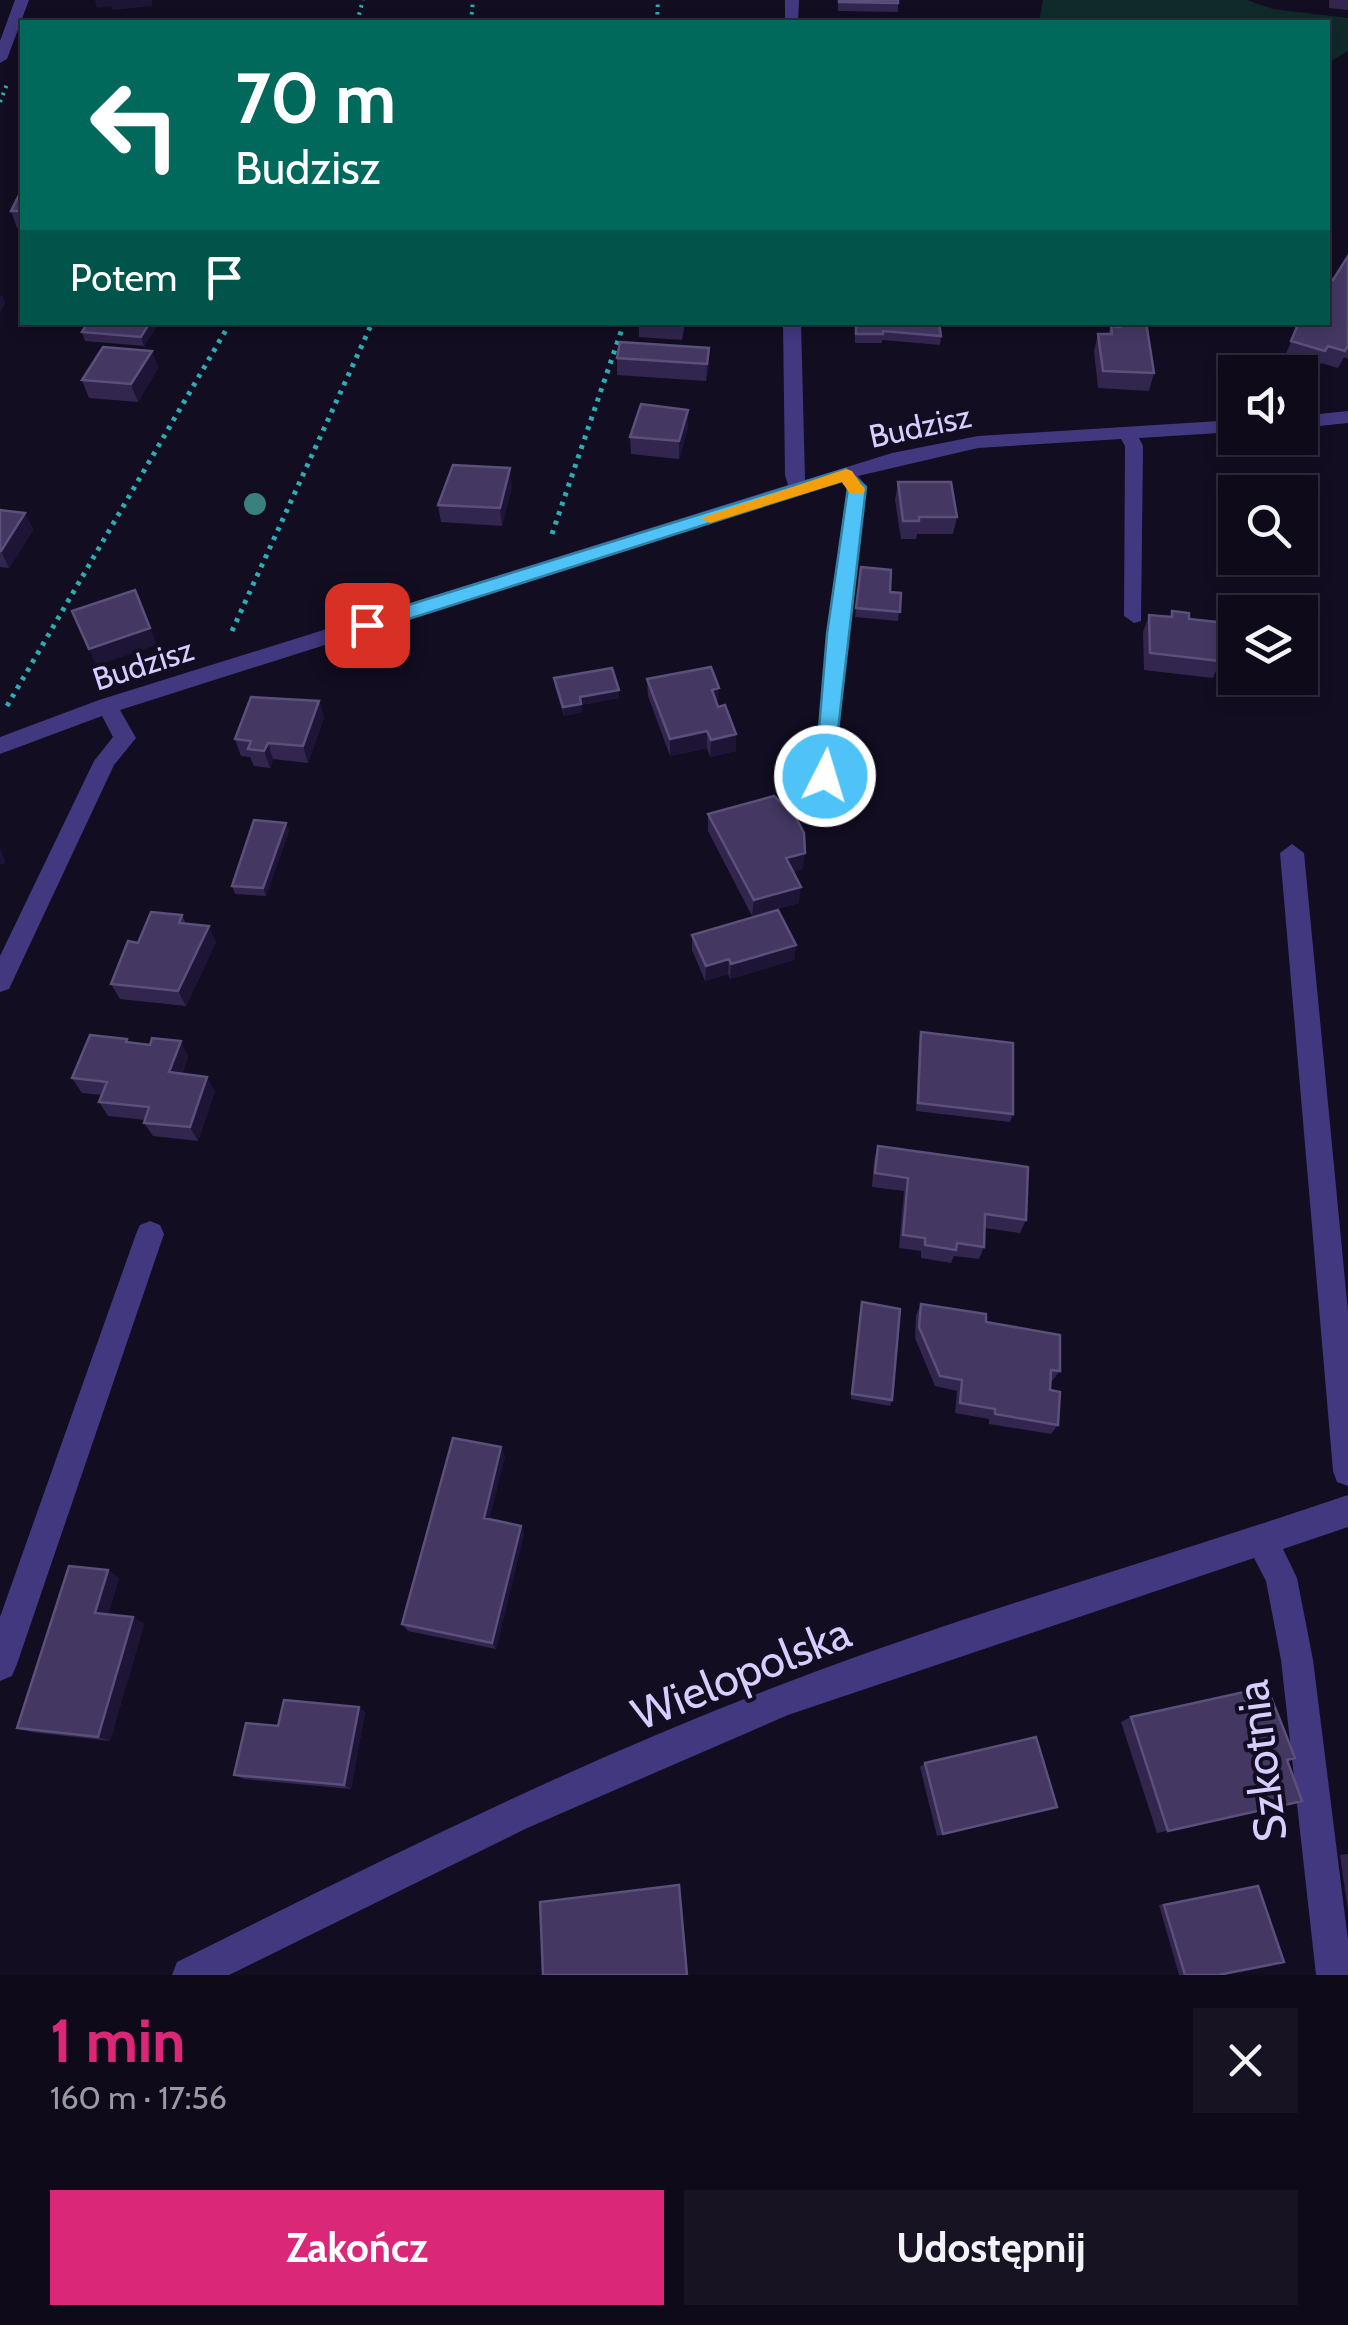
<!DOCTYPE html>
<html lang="pl">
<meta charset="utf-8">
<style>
body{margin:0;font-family:Cabin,sans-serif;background:#171322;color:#f1f3f6;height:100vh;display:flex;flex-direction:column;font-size:38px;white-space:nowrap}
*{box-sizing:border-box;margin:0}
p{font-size:32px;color:#9b9aa2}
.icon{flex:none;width:55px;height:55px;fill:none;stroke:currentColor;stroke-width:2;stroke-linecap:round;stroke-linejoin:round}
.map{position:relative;height:1975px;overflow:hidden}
.details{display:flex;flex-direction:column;background:#0e0a19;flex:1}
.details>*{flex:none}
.banner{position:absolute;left:20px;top:20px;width:1310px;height:305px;border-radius:0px;box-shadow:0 5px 15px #0003,0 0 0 2px #2e2b38;background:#00695c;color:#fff;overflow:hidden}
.controls{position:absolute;left:1218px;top:355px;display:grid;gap:20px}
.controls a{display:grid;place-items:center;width:100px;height:100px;border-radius:0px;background:#0e0a19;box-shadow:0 5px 15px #0003,0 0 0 2px #2e2b38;font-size:50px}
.pin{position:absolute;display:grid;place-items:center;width:85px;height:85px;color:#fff;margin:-42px;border-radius:20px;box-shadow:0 5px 15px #0006}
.me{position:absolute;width:110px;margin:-55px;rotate:5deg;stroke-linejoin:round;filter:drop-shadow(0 0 8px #0008)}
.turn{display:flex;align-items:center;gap:35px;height:210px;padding:0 50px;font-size:45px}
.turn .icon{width:130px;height:130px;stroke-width:2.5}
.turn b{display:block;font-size:70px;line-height:85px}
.then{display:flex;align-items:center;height:95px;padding:0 50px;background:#0003;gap:20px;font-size:38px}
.round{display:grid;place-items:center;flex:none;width:105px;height:105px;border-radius:0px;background:#171322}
.head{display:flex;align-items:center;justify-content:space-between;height:170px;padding:0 50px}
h1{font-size:60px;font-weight:800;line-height:75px;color:#db2777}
.primary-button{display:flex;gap:20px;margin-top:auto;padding:20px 50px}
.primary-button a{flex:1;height:115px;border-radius:0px;background:#db2777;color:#fff;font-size:40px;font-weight:800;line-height:115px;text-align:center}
.primary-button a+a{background:#171322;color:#f1f3f6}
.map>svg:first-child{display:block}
.green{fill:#10292b}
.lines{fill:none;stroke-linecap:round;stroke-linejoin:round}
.path-far1{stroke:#2dadb3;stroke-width:4;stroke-dasharray:2.5 5;stroke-linecap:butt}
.path{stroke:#2dadb3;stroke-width:5;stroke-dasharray:4 6;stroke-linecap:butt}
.minor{fill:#423880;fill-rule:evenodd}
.tree{fill:#39807f}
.wall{fill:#32264f}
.shaded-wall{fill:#1e1435}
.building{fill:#443862;stroke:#5b4f7b;stroke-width:2.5}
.route{fill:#4fc3f7;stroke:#337fa1;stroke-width:2.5}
.slow{fill:#f59e0b}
.labels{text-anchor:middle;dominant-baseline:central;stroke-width:8;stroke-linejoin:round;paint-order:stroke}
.far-street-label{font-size:32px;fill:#d8cdff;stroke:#120d21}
.near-street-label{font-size:45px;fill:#d8cdff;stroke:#120d21}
</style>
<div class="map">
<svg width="1348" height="1975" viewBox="0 0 1348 1975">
<rect width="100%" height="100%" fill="#120d21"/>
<!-- green -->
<path class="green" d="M1043,0H1247L1273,9L1348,18V51L1328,63V22H1039Z"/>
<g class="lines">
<!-- path-far1 -->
<path class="path-far1" d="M357,22L363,0
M471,22L473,0
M657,22L658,0
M0,102L7,84
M228,325L230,322"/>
<!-- path -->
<path class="path" d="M552,534L624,323
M232,631L372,323
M7,706L230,323"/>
<!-- minor -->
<path class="minor" d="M15,0H29L7,59L0,63V41Z
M785,0H799L798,22H785Z
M783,322H801L805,480L892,453L978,436L1235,420V432L1139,438L1143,446L1141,621L1134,623L1124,616L1125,446L1121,439L978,448L858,476L867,487L847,634L836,777L825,785L814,777L827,634L847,488L841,481L120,710L136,738L114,765L9,989L0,992V956L94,761L113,737L102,716L0,754V737L99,700L788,485L785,475Z
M1348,411V423L1300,428V416Z
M1292,844L1304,853L1348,1312V1486L1337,1482L1333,1471L1280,853Z
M150,1221L160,1225L164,1234L17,1664L12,1676L0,1681V1617L136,1234L140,1225Z
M1348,1495V1527L1283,1549L1297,1578L1313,1660L1348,1940V1975H1316L1281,1660L1266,1581L1254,1558L788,1715L525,1829L229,1975H172L177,1962C378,1862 578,1761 788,1682C972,1612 1162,1558 1348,1495Z"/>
</g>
<!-- trees -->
<circle class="tree" cx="255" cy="504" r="11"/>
<!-- wall -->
<path class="wall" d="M838,0L898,3V12L838,11Z
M1329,0H1348V10L1329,8Z
M22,189V228H17L11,211Z
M1348,256V359L1344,357L1338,368L1321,363L1318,369L1284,359L1299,322L1333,280Z
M88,322H157L158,324L144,346L85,341L82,332Z
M509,322H545L544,326L509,324Z
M639,322H693L685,323L682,340L639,337Z
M855,322L941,336L940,345L882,340V343H855Z
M1117,322H1146L1154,373L1149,391L1098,388L1094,351L1098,334H1108L1111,326H1116Z
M709,348V366L706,381L617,375V358Z
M152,351L158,368L138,402L89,398L82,380Z
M688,410V427L679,459L631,454L630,437Z
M898,482L957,517L953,534H917L916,539H901L895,500Z
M512,486L502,526L441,522L438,505Z
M0,510L25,513L33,530L9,568L0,567Z
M861,567L890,592L901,593L898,621L855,617Z
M1172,611L1220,661L1213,678L1144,670L1143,632L1149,615L1170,617Z
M554,678L619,698L581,705L582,712L564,716L555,687Z
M647,679L718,707L736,751L710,757L707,748L670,756L648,696Z
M319,701L324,718L308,763L273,759L270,768L254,766L250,757L241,756L235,739Z
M708,814L803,869L793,872L799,903L752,916L708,831Z
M286,823L289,831L266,896L235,894L232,886Z
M182,915L186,924L216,942L186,1006L120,999L111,984L138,943Z
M692,935L796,945L794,960L730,979L728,974L705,981L692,950Z
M921,1032L1013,1114L1010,1122L916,1111L919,1040Z
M129,1043L188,1056L182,1074L215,1091L198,1141L153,1136L144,1123L145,1120L108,1116L99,1102L102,1095L82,1093L72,1078Z
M878,1146L1026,1220L1020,1233L985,1228L984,1247L979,1259L954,1256L951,1263L921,1258V1251L899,1248L904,1191L872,1187L874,1160Z
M862,1302L892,1400L890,1406L851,1399Z
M921,1304L986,1322L1060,1371L1052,1381H1050V1390L1058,1425L1051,1434L989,1424V1419L955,1413L957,1391L935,1386L915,1338L916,1315Z
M505,1456L489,1519L521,1526L524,1534L496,1649L408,1631L402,1624Z
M119,1578L108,1614L133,1617L144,1624L110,1741L31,1732L17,1728Z
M359,1707L365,1712L351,1789L244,1779L234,1775L278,1726Z
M1131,1717L1287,1761L1302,1801L1157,1833L1121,1722Z
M925,1763L1057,1807L937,1836L920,1767Z
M1348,1854V1911L1340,1855Z
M1252,1887L1218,1975H1179L1159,1905Z"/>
<!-- shaded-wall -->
<path class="shaded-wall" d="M95,0H152V6L112,10L111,6L97,8Z
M2,294L5,303L0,313V297Z
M150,322H157L158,324L144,346L141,337Z
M709,348V366L706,381L707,364Z
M152,351L158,368L138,402L131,384Z
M688,410V427L679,459V441Z
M510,468L512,486L502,526L500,508Z
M25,513L33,530L9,568L1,551Z
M150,628L157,645L96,666L89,649Z
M719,688L718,706L712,690Z
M619,690V698L581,705L582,712L564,716L563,707L580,697Z
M319,701L324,718L308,763L303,746Z
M707,731V748L670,756V739Z
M736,734V751L710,757L711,740Z
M268,743L273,759L270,768L264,751Z
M286,823L289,831L266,896L263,888Z
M0,848L6,863L0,865Z
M805,853L803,869L784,874L786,858Z
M801,887L799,903L752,916L754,900Z
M209,926L216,942L186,1006L178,991Z
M796,945L794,960L730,979L731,964Z
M729,959L728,974L705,981L706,966Z
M181,1041L188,1056L177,1086L169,1072Z
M207,1077L215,1091L198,1141L190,1127Z
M501,1447L505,1456L488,1526L484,1518Z
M521,1526L524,1534L496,1649L492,1643Z
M108,1570L119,1578L107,1620L95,1613Z
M133,1617L144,1624L110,1741L98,1737Z
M359,1707L365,1712L351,1789L344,1785Z"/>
<!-- building -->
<path class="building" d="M839,0H898V3L839,2Z
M845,20L893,21V22H845Z
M22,189V211H11Z
M1348,256V345L1345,351L1328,346L1325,351L1291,341L1299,322H1328V278L1333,280Z
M88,322H150L141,337L82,332Z
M856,322H939L941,336L883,331V334H856Z
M1120,322H1146L1154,373L1103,371L1098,334H1112L1111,326L1120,327Z
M620,342L709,348L707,364L617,358Z
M103,347L152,351L131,384L82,380Z
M641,404L688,410L679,441L630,437Z
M453,465L510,468L500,508L438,505Z
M898,482H951L957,517H919V521H903Z
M0,510L25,513L1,551H0Z
M861,567L891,570L890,592L901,593L900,612L856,608Z
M135,590L150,628L89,649L72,611Z
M1172,611L1189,613V619L1217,622L1220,661L1150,653L1149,615L1172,617Z
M711,667L719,688L712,690L718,707L725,705L736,734L711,740L707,731L670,739L647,679Z
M612,668L619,690L580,697L581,704L563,707L554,678Z
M251,697L319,701L303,746L268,743L264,751L248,749L251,741L235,739Z
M774,796L794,814L804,833L805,853L786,858L801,887L754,900L708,814Z
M254,820L286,823L263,888L232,886Z
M778,910L796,945L731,964L729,959L706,966L692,935Z
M151,912L182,915L179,923L209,926L178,991L111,984L128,941L138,943Z
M921,1032L1013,1043V1114L918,1103Z
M90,1035L127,1039L126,1042L150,1045L152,1038L181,1041L169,1072L207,1077L190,1127L144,1123L149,1107L99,1102L107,1082L72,1078Z
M878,1146L1028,1167L1026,1220L985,1214L984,1247L957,1243L956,1250L925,1245V1238L903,1235L908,1178L875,1173Z
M862,1302L900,1309L892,1400L852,1394Z
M921,1304L986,1314V1322L1060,1335V1371L1051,1370L1050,1390L1060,1392L1058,1425L995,1414V1409L960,1403L962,1380L940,1376L919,1327Z
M453,1438L501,1447L484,1518L521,1526L492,1643L402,1624Z
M69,1566L108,1570L95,1613L133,1617L98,1737L17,1728Z
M1267,1687L1295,1758L1287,1760L1302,1801L1168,1831L1131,1717Z
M284,1700L359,1707L344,1785L234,1775L246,1723L278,1726Z
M1036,1737L1057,1807L943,1834L925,1763Z
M679,1885L687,1975H543L540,1902Z
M1258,1886L1284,1962L1218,1975H1185L1164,1905Z"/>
<!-- route -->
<path class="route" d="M846,469L866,487L832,782L825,784L815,776L827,634L848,488L842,481L374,630H360L358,625L360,620Z"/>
<!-- slow -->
<path class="slow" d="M846,469L852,471L865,490L863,494H850L842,482L710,523L701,518Z"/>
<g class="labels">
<!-- far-street labels -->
<g class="far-street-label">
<text transform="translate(920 426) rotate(-12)">Budzisz</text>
<text transform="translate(143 664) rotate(-18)">Budzisz</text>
</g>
<!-- near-street labels -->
<g class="near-street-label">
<text transform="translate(741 1673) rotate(-22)">Wielopolska</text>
<text transform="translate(1261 1761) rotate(-97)">Szkotnia</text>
</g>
</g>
</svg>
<div class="controls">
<a><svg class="icon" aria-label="sound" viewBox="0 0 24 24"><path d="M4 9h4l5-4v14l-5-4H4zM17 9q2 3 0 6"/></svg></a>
<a><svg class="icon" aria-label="search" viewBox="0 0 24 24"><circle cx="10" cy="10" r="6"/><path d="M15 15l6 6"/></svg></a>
<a><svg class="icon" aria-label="layers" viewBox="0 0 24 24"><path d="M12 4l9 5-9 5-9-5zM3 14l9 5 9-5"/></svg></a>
</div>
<div class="pin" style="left:367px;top:625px;background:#d93025"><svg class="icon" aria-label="arrive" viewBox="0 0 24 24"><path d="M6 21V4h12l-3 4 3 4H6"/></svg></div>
<svg class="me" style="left:825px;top:776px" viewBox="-20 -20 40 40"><circle r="17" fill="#4fc3f7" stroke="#fff" stroke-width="3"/><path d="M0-11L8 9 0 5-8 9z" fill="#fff"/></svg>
<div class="banner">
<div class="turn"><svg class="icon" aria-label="left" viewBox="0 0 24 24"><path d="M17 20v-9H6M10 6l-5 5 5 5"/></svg><div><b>70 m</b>Budzisz</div></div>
<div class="then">Potem<svg class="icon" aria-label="arrive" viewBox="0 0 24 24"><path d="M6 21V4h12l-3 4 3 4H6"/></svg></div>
</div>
</div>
<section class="details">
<div class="head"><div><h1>1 min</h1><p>160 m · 17:56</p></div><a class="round"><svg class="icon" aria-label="close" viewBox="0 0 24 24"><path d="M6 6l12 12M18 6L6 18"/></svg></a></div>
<div class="primary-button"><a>Zakończ</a><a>Udostępnij</a></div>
</section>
